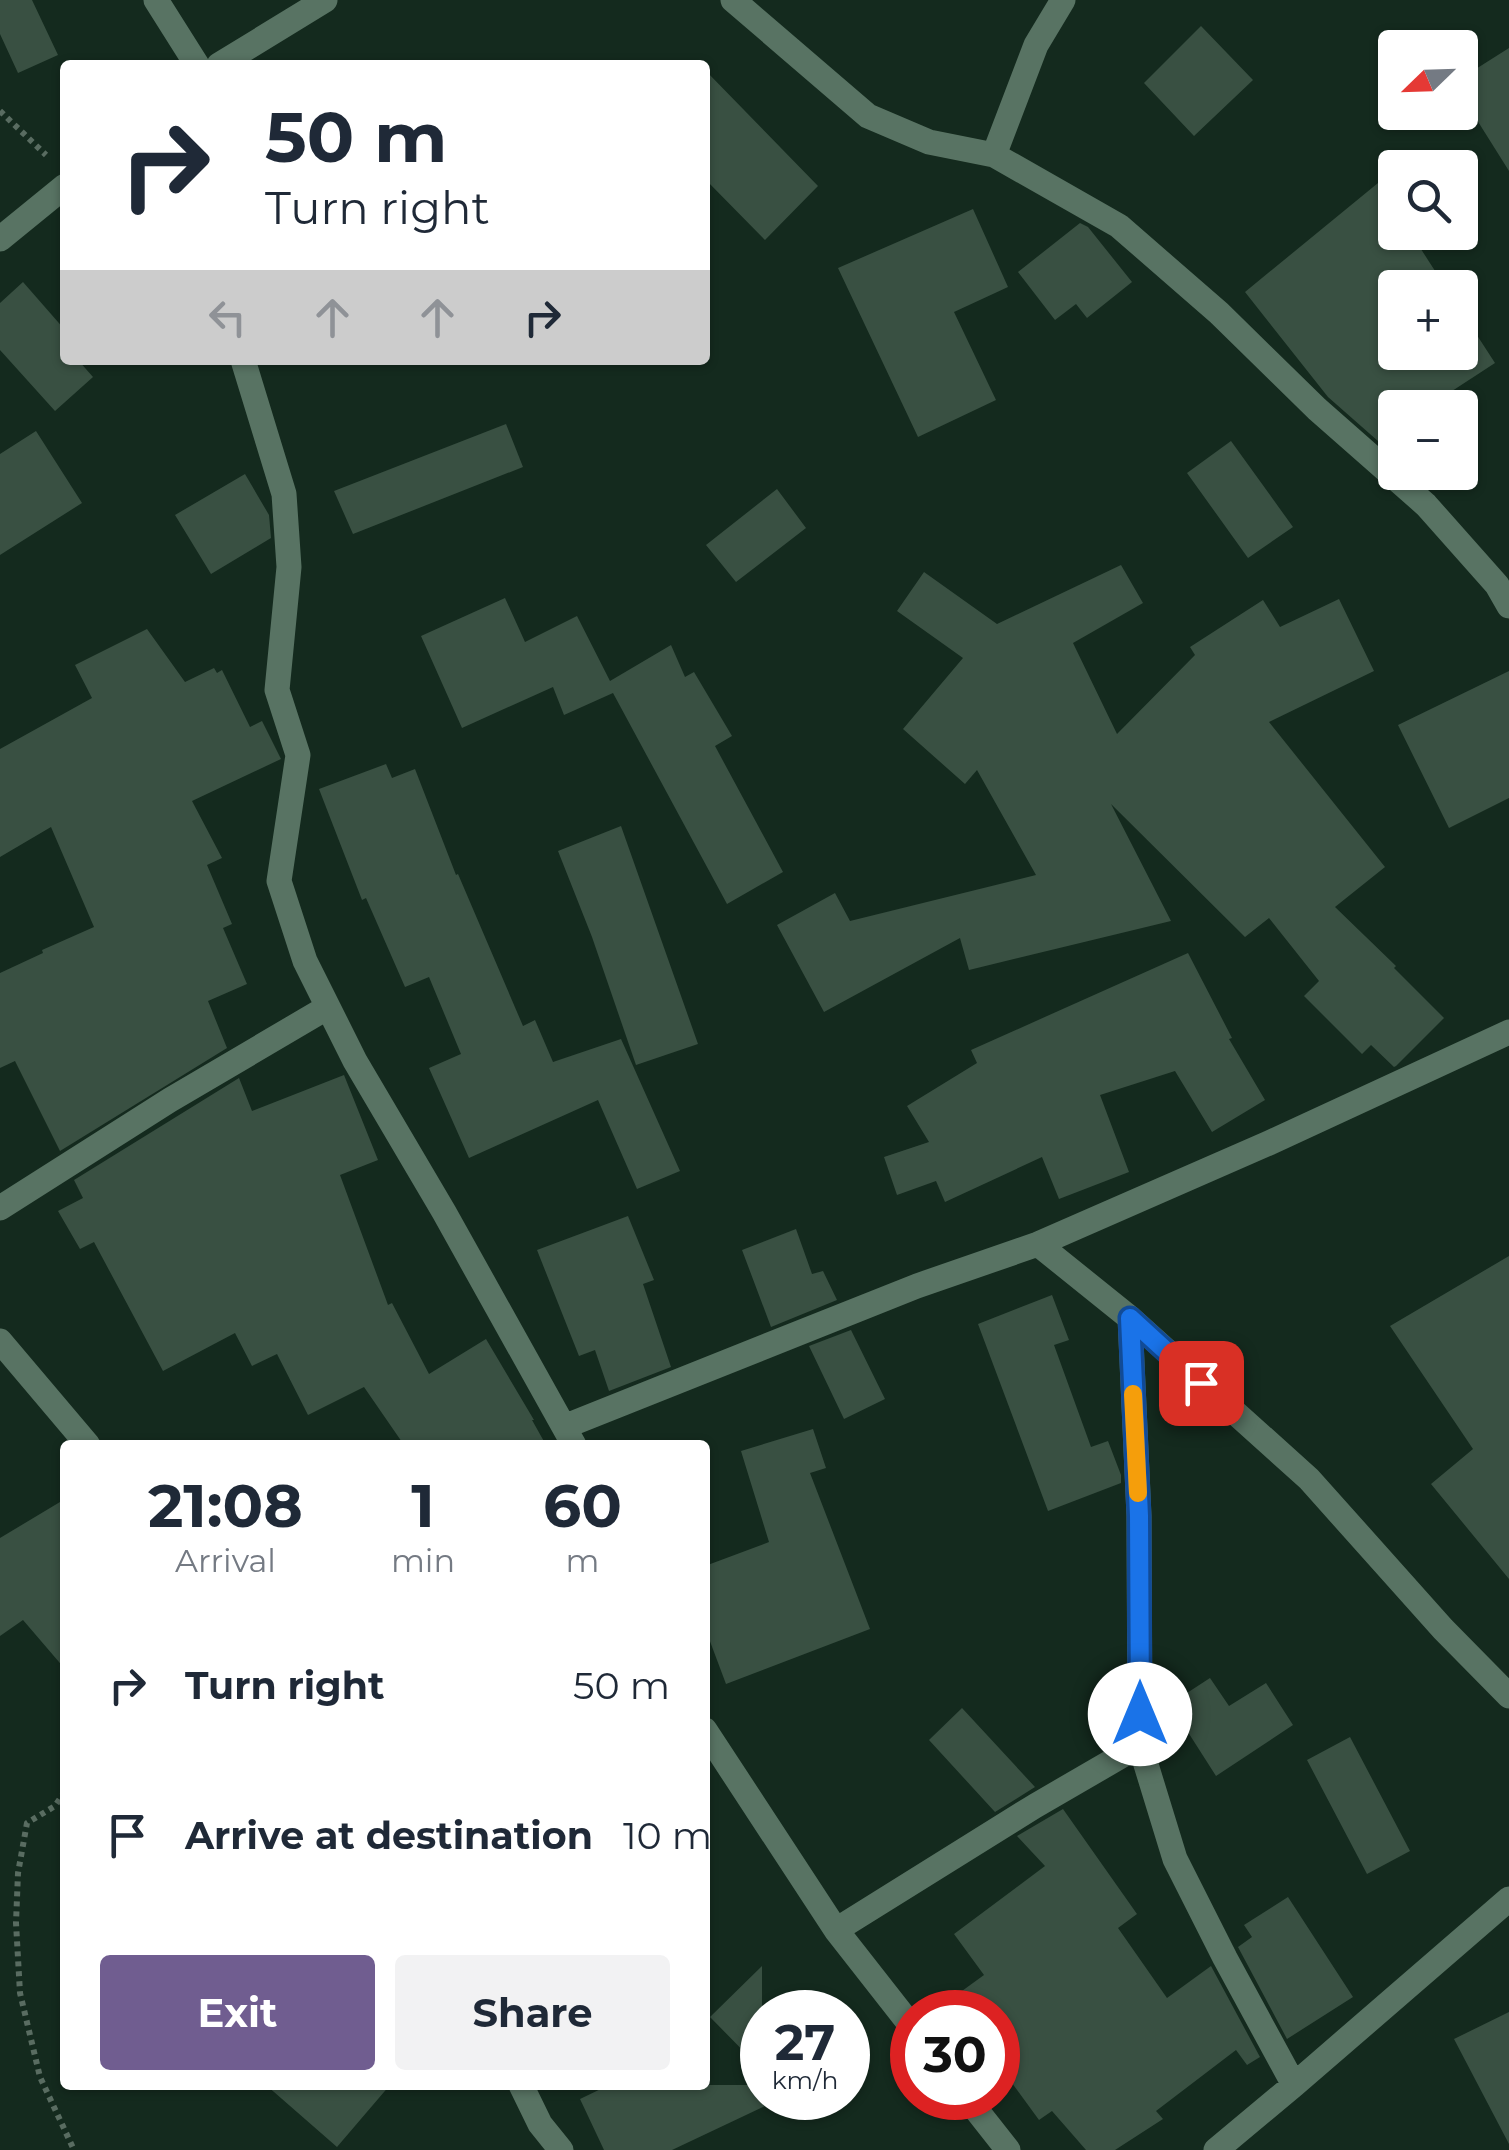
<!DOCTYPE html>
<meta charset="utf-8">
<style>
body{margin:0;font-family:Montserrat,sans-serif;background:#f2f2f3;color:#1f2937;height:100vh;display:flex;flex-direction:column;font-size:38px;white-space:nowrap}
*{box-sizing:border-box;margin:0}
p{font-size:32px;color:#747a83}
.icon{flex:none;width:55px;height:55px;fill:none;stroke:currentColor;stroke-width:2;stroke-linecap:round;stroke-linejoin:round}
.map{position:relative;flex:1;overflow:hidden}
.drawer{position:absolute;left:60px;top:1440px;width:650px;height:650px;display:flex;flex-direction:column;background:#fff;border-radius:10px;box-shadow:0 2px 8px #0004}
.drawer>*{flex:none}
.top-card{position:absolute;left:60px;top:60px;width:650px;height:305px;border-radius:10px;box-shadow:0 2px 8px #0004;background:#fff;color:#1f2937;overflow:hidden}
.needle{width:65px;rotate:247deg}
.fabs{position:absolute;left:1378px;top:30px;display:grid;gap:20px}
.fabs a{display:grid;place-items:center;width:100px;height:100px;border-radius:10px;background:#fff;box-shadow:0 2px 8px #0004;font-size:50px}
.speed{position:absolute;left:740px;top:1990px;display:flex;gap:20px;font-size:50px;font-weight:700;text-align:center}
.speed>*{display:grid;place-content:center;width:130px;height:130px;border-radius:50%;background:#fff;box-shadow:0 2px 8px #0004;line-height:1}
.speed small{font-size:25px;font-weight:400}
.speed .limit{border:15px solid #d22;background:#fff;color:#111}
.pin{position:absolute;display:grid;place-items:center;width:85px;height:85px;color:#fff;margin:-42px;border-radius:20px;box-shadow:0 5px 15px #0006}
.me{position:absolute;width:110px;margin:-55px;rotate:0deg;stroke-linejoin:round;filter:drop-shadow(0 0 8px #0008)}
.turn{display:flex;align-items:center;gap:35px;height:210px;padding:0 40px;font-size:45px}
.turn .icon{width:130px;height:130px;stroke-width:2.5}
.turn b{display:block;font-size:70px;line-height:85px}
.lanes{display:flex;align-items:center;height:95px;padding:0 40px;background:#0003;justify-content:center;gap:50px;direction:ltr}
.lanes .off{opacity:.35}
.eta{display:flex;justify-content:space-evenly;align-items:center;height:170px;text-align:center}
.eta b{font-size:60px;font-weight:700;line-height:70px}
.action{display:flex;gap:20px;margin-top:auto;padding:20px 40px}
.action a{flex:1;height:115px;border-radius:10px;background:#705d90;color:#fff;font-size:40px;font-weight:700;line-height:115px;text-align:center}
.action a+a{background:#f2f2f3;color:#1f2937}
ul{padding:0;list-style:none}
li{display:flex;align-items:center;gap:30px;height:150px;padding:0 40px}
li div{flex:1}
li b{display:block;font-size:38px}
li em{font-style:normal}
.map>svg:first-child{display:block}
.building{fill:#395042}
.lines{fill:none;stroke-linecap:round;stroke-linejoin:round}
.path{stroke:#596c61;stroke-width:6;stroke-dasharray:5 5;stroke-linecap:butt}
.minor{stroke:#587363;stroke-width:25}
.route-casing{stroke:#114b97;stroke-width:25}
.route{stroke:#1a73e8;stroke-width:18}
.slow{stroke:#f59e0b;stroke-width:18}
</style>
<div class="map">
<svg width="1509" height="2150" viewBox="0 0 1509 2150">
<rect width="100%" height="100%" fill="#142a1e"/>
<!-- building -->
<path class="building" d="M0,0H32L58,55L18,73L0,34Z
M1201,26L1253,80L1194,136L1144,83Z
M1509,48V171L1460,93V79Z
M705,70L818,186L765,240L705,179Z
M1378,183L1395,209V232H1410L1446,288H1395V352H1460V309L1495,363L1426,408H1395V456L1328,397L1245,292Z
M973,209L1008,287L954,312L996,400L918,437L838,268Z
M1080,223L1088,227L1132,282L1087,318L1076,304L1055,320L1018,272Z
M23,282L65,330V360H78L93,377L55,411L0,350V303Z
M506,424L523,467L353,534L334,491Z
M36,431L82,503L0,555V454Z
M1231,441L1293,527L1248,558L1187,473Z
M245,474L269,515L271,538L211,574L175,515Z
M777,489L806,528L736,582L706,545Z
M1121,565L1143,603L1073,643L1117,734L1195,655L1190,647L1263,600L1280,627L1339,599L1374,671L1269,722L1385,867L1335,907L1396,966L1394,968L1444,1018L1396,1066L1394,1067L1371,1045L1362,1054L1304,996L1319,981L1269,918L1245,937L1111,804L1171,921L969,970L960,938L824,1012L777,925L835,893L850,921L1036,875L977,770L965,784L903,729L963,658L897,611L924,572L997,624Z
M505,598L525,642L577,616L610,681L671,645L685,677L694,672L732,736L715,746L783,872L727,904L613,693L564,715L553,687L462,728L421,636Z
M147,629L185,682L214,668L217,673L222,670L250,727L262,721L281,759L192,801L222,858L207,865L232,924L223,928L247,984L208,1001L227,1048L60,1151L15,1061L0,1068V973L43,953L42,950L94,927L51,827L0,857V749L92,698L75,665Z
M1509,671V798L1449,828L1398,725Z
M386,764L392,778L415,769L456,875L458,874L523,1026L535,1020L553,1062L621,1039L680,1171L637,1189L598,1100L469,1158L429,1068L461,1054L429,977L405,987L366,898L362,900L319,789Z
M621,826L698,1044L636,1065L592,937L558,851Z
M1188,953L1232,1038L1229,1039L1265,1100L1212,1132L1175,1071L1100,1095L1129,1172L1059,1199L1042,1157L945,1202L936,1181L897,1195L884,1157L929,1142L907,1106L977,1063L971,1050Z
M344,1075L378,1160L340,1175L388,1305L392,1303L429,1374L486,1339L534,1420H532L546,1445H404L364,1387L308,1415L277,1354L252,1366L235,1333L163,1371L94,1242L80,1249L58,1211L83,1198L74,1180L239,1078L252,1111Z
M628,1216L654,1280L643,1284L671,1367L609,1391L595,1350L579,1356L537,1250Z
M796,1229L812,1274L823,1271L837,1300L771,1327L742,1250Z
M1509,1256V1579L1431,1484L1473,1449L1390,1326Z
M1052,1295L1069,1340L1054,1345L1091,1447L1108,1441L1121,1475V1483L1048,1511L978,1324Z
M851,1330L885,1399L844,1419L809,1346Z
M813,1429L826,1468L810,1473L870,1629L726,1684L705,1628V1566L769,1542L741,1451Z
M65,1499V1669L23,1620L0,1636V1538Z
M1210,1678L1229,1706L1266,1683L1293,1725L1216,1776L1170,1704Z
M962,1708L1035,1787L995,1812L929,1740Z
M1350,1737L1410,1851L1367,1874L1307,1760Z
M1063,1809L1137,1914L1118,1928L1167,1998L1211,1966L1260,2057L1247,2065L1236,2050L1156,2111L1163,2119L1115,2150H1086L1052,2111L1039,2120L998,2064V2012H933L984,1975L954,1934L1045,1866L1017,1836Z
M1288,1897L1353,1997L1287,2039L1238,1947L1252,1937L1244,1925Z
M762,1966V2070L710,2017Z
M1509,2012V2144L1454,2039Z
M266,2085H390L337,2147Z
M609,2085H762V2098H782L672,2150H604L580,2099Z"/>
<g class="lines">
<!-- path -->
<path class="path" d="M0,111L46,155
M65,1791L55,1806L27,1823L18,1873L16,1923L20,1993L40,2077L74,2150"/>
<!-- minor -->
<path class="minor" d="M156,0L197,65
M733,0L868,116L929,142L994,155L1119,226L1219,313L1317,409L1426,505L1497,585L1509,606
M219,65L325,0
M994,155L1036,45L1063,0
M0,239L65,186
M243,360L284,494L289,567L277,690L298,755L279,881L305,961L355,1061L444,1212L574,1445
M0,1208L170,1100L328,1007
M1038,1244L1130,1318L1309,1479L1443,1629L1509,1696
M1130,1318L1139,1516L1140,1745L1175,1859L1225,1958L1294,2085
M0,1341L88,1445
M566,1426L917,1286L1038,1244L1269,1143L1509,1032
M705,1730L836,1930L912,2027
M836,1930L1035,1806L1140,1745
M521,2085L540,2124L561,2150
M967,2098L1008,2150
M1216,2150L1294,2085L1509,1899"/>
</g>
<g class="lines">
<defs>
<path id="route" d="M1140,1714L1139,1516L1130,1318L1201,1383"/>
</defs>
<!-- route casing -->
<use href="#route" class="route-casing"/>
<!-- route -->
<use href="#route" class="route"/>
<!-- slow -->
<path class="slow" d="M1133,1394L1138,1493"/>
</g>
</svg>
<div class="fabs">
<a><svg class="needle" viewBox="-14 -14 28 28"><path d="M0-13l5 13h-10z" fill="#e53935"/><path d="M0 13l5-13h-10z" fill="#747a83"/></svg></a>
<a><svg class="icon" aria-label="search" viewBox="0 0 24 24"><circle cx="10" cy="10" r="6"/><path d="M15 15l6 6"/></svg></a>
<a>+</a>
<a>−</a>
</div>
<div class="speed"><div>27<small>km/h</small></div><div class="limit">30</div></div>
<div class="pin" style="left:1201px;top:1383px;background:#d93025"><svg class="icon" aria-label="arrive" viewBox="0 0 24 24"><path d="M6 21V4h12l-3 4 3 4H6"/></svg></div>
<svg class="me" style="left:1140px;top:1714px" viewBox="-20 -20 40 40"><circle r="19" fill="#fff"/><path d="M0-13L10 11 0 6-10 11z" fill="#1a73e8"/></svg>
<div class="top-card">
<div class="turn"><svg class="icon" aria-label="right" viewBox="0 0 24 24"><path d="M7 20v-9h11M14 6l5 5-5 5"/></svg><div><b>50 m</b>Turn right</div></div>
<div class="lanes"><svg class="icon off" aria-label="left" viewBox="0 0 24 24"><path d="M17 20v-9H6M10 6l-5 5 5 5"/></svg><svg class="icon off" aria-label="ahead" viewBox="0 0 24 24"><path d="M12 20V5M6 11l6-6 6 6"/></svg><svg class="icon off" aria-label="ahead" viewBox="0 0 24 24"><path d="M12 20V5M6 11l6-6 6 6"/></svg><svg class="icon" aria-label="right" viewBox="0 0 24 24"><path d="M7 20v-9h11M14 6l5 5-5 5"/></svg></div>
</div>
<section class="drawer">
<div class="eta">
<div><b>21:08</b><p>Arrival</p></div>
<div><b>1</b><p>min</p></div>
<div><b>60</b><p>m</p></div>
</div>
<ul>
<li><svg class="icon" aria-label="right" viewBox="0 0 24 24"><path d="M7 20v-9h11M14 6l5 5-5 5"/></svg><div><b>Turn right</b></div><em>50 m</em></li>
<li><svg class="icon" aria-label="arrive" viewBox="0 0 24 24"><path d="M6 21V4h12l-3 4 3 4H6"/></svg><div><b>Arrive at destination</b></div><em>10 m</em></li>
</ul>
<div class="action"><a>Exit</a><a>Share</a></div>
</section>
</div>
